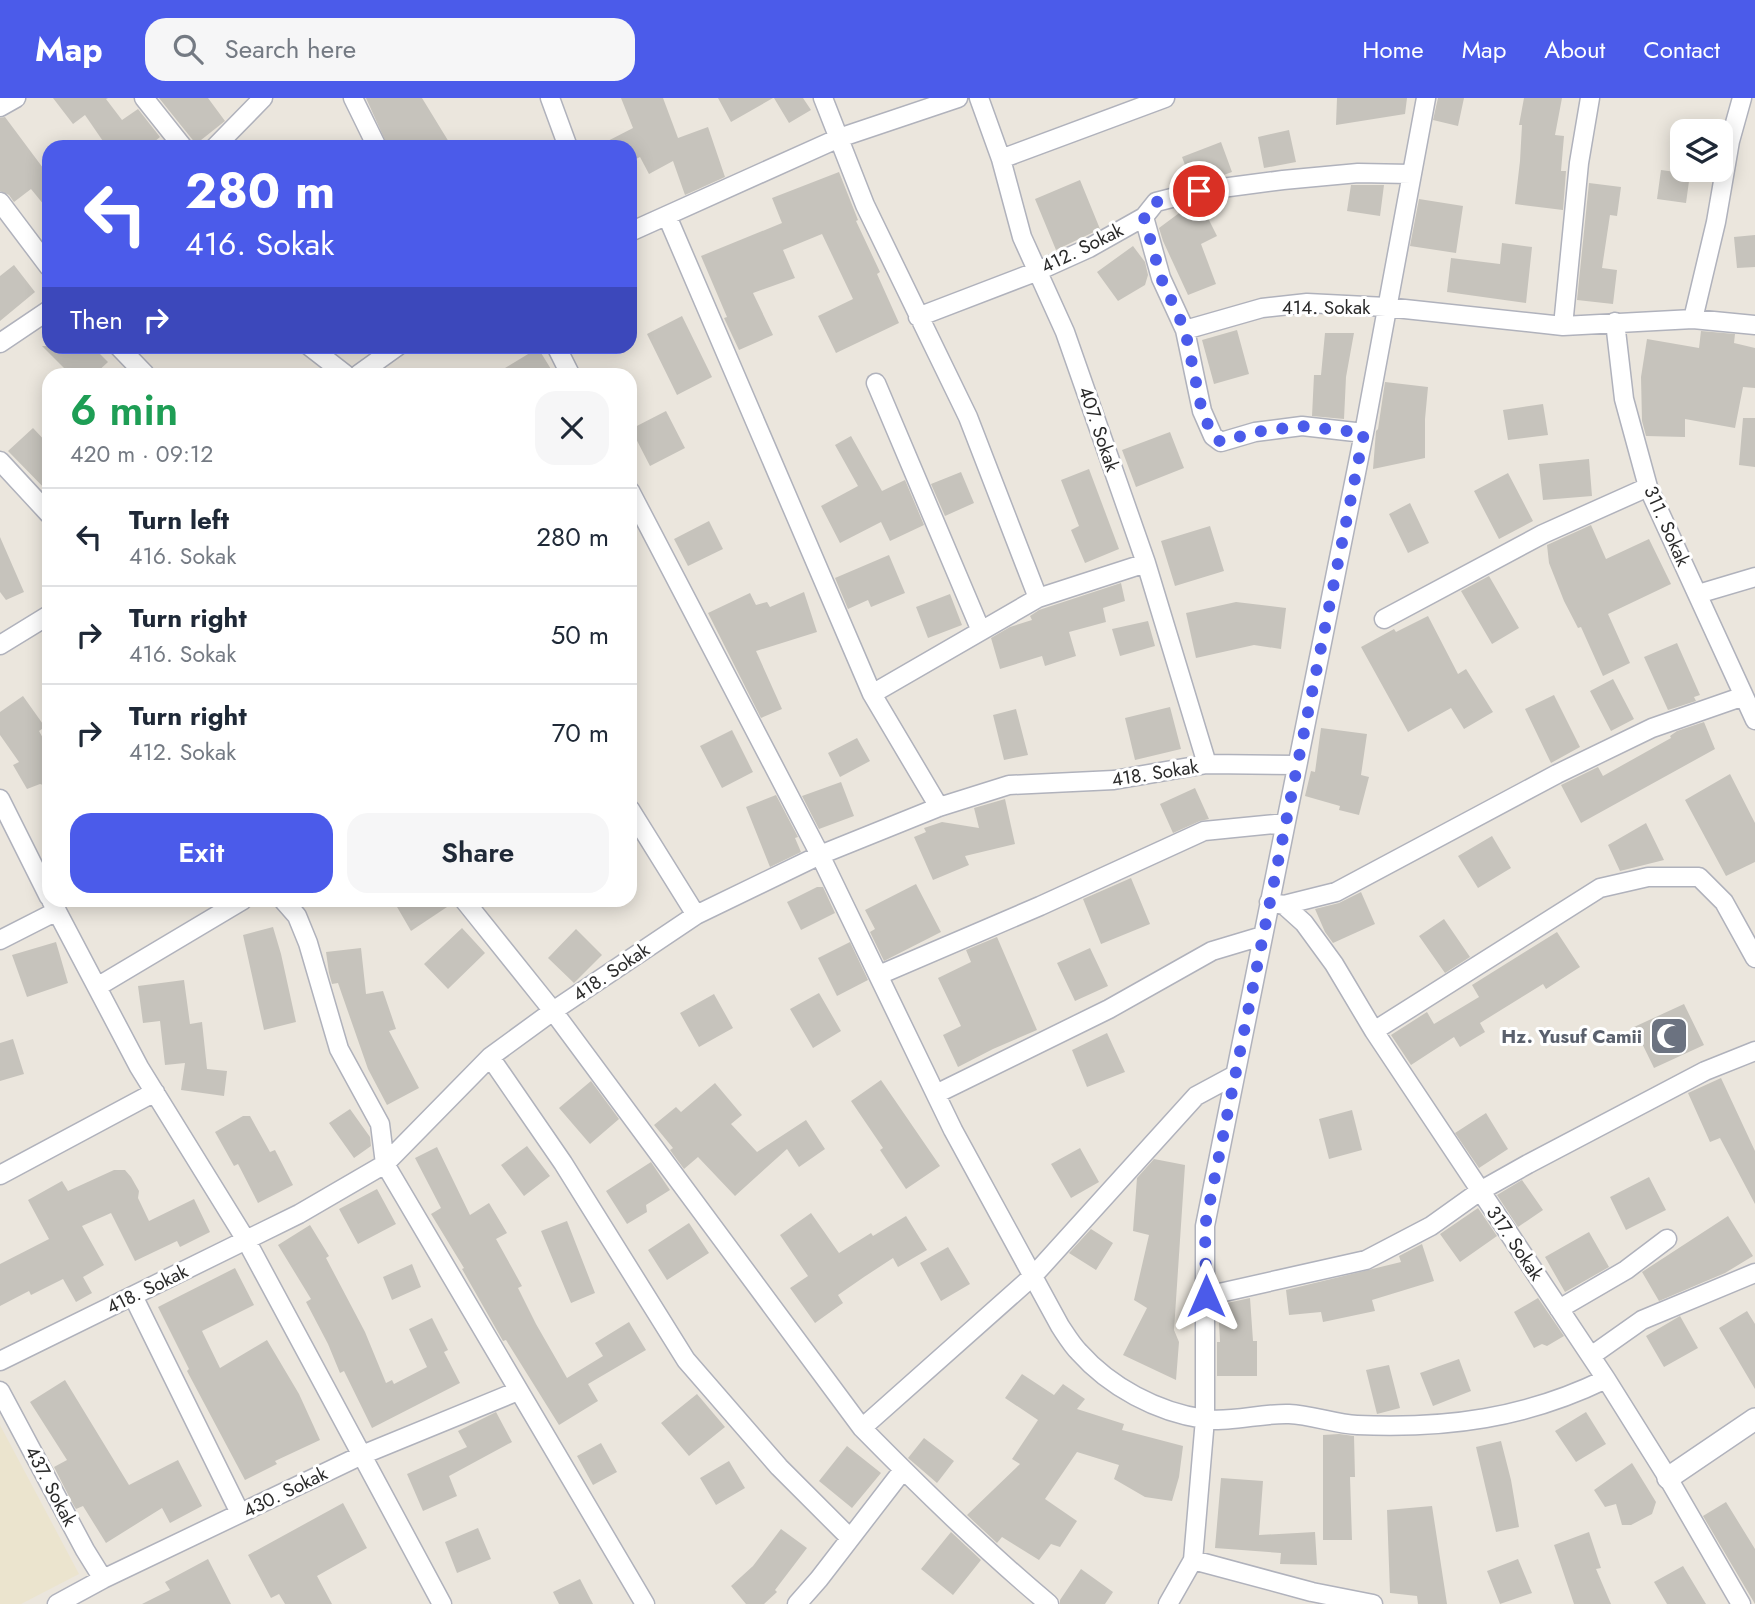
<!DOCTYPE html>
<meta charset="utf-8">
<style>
body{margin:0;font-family:Jost,sans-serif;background:#f6f6f7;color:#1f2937;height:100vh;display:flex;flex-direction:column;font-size:26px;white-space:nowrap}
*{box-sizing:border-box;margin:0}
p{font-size:23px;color:#747a83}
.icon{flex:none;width:38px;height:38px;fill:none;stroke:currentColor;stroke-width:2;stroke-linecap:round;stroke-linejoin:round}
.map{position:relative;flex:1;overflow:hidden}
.sheet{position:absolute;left:42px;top:270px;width:595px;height:539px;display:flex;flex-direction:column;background:#fff;border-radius:21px;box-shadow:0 4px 18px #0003}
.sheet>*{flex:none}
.guide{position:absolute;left:42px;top:42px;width:595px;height:214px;border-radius:21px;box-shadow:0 4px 18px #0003;background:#4b5bea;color:#fff;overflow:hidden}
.fabs{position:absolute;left:1670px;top:21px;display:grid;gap:14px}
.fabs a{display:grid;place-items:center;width:63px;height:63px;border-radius:14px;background:#fff;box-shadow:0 4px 18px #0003;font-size:35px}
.pin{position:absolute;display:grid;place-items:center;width:60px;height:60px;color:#fff;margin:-30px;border:4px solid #fff;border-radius:50%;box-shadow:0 2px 7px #0007}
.me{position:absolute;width:77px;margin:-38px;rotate:0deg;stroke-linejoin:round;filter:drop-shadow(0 0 5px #0008)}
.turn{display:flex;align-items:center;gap:24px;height:147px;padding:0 28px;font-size:32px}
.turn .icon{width:91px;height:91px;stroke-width:2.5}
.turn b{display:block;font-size:49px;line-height:60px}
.then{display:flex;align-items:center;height:66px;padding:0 28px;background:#0003;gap:14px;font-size:26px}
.round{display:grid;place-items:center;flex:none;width:74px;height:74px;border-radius:21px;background:#f6f6f7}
.headline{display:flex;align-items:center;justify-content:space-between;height:119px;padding:0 28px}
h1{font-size:42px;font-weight:600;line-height:52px;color:#1e9e55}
.action{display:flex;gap:14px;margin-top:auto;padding:14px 28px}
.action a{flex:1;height:80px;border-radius:21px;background:#4b5bea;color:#fff;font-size:28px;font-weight:600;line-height:80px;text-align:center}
.action a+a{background:#f6f6f7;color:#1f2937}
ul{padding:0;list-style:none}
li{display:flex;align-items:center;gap:21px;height:98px;padding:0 28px;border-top:2px solid #e0e1e3}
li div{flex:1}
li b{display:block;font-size:26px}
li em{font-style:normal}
header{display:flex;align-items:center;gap:42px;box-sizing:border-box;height:98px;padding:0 35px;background:#4b5bea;color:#fff}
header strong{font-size:33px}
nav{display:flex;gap:38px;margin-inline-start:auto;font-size:24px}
.search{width:490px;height:63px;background:#f6f6f7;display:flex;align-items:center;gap:18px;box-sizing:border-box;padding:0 24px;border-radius:21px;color:#747a83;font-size:26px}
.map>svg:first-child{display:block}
.education{fill:#ebe4ce}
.building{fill:#c6c3bc}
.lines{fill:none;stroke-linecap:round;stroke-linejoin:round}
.minor-casing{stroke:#b0b2bc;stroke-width:21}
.tertiary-casing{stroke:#b0b2bc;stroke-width:24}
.minor{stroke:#fff;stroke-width:18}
.tertiary{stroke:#fff;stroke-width:21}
.route{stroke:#4b5bea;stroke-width:12;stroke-dasharray:0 21.6}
.labels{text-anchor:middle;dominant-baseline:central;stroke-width:6;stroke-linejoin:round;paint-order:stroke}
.street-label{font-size:19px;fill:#2a2a2a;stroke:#fff}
.worship-label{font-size:19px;font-weight:bold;fill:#5b616d;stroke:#fff;text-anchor:end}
</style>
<header>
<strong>Map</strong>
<div class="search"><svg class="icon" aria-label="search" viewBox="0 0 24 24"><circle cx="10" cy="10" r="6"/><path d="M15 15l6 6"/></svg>Search here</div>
<nav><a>Home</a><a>Map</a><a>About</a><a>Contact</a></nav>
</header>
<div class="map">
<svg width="1755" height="1506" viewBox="0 0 1755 1506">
<rect width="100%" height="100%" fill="#ebe6dd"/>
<!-- education -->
<path class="education" d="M0,1327L79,1476L21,1506H0Z"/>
<!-- building -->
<path class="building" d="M53,0H108L106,1L122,22L138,11L160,39L148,49H107L85,17L73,26Z
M159,0H208L225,23L196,46Z
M366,0H422L452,49H388Z
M621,0H663L678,40L708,29L725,79L685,97L673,63L649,76L640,59L630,64V49H596L633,30Z
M718,0H773L731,24Z
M774,0H803L811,12L789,25Z
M1337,0H1407L1405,16L1336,27Z
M1438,0H1464L1458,28L1433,22Z
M1524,0H1562L1555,37L1564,38L1561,73H1566L1563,112L1515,106L1520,63L1522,27H1519Z
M5,19L49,78V113L31,91L14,104L9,97L0,93V20Z
M1289,32L1296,64L1264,70L1258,39Z
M1221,44L1232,74L1218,79L1191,83L1182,59Z
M1661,72L1690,76L1686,105L1657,101Z
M839,74L858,122L856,123L880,174L877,176L899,225L836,255L818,218L853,201L822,136L783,152L795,180L753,195L773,237L739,252L724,220L727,219L701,158L782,125L772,100Z
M1080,82L1100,131L1056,152L1035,101Z
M1589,85L1621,89L1617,118L1610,117L1602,170L1617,172L1613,206L1577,202Z
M1351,87H1384L1380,118L1347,113Z
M1419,101L1463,108L1456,155L1410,148Z
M1200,104L1217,138L1201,146L1216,186L1188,197L1163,143L1159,130L1190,107Z
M1755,137V169L1737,170L1734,139Z
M1502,145L1532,149L1526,205L1447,194L1451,160L1500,166Z
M1133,148L1145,164L1148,177L1145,187L1118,203L1097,174Z
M14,167L35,194L0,223V178Z
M682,218L712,279L677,297L647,236Z
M1237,232L1249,276L1214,286L1202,242Z
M1701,233L1735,236L1734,245L1755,250V290L1743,289L1735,330L1685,321V339L1646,338L1642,323L1641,279L1647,241L1699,250Z
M1325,235H1354L1346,279L1344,321L1312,318L1314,277H1321Z
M42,248H92L108,264L95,276H70Z
M538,250L554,276H495Z
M1385,284L1428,289L1425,321V360L1373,371L1376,333L1378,331Z
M1543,306L1548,337L1508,342L1503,312Z
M666,313L685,350L650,368L631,331Z
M1743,320H1755V369L1739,367Z
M33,330L49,347V395L8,353Z
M1170,334L1184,370L1136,389L1122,352Z
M851,338L882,393L905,382L924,427L890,443L881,424L840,445L821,408L858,388L835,347Z
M1589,361L1592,398L1543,402L1539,366Z
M1089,371L1119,451L1085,465L1071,432L1079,428L1061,382Z
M961,374L974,405L945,418L931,386Z
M1508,375L1533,423L1499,441L1474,393Z
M1410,405L1429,445L1408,455L1389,416Z
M709,423L723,451L688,468L674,441Z
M1591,427L1606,461L1649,441L1671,486L1608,516L1630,565L1603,578L1581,529L1578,530L1564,503L1549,465L1547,447Z
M1210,428L1224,473L1175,488L1161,443Z
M0,439L24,494L6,502L0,494Z
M889,457L905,495L871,509L868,502L848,511L835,480Z
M1489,478L1519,530L1492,546L1461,493Z
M1121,485L1125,503L1103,510L1106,524L1069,534L1076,558L1045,568L1042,558L1000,571L991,540L1010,529L1032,522L1030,518L1039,512Z
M804,494L817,534L756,553L782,611L761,620L708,515L750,495L756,507L767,504L770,509Z
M950,496L962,527L928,540L916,509Z
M1236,504L1286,510L1281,551L1254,547L1196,560L1186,515Z
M1428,518L1458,576L1466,571L1493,614L1464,631L1451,610L1408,634L1361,549L1394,531L1396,534Z
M1148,523L1155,548L1120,558L1112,531Z
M1677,545L1700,597L1694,599L1696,603L1668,612L1644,559Z
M1613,581L1634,621L1611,633L1590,593Z
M1554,597L1580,649L1551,665L1525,611Z
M23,598L45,629L39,633L49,651V689L40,686L27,691L13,667L19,664L0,637V614Z
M1170,609L1181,651L1135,662L1125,620Z
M1016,611L1028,657L1004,662L993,617Z
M1704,624L1715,651L1581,725L1561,687L1598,669L1603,678L1671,640L1670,638L1677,633Z
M1321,630L1367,636L1361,677L1369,679L1359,717L1339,712L1340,708L1305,698L1311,673L1315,674Z
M732,632L753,674L722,690L700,648Z
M857,640L870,663L840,679L828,655Z
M1730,676L1755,725V764L1726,778L1685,702Z
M841,684L854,718L819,731L802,698Z
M1195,690L1209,721L1200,723L1173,735L1160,706Z
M776,697L798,739L795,740L801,754L770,769L746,709Z
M1005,701L1015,746L965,758L969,767L933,782L914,739L926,734L924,730L942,724L979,730L974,710Z
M1646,725L1664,762L1620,773L1608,747Z
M1492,738L1511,770L1478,790L1458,758Z
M1131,780L1150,826L1101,846L1083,801Z
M916,786L941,834L884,863L870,834L875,831L865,812Z
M817,789H823L835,815L801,832L787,804Z
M1361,794L1375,826L1333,845L1325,834L1315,811L1339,805Z
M393,802H453V805L411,833Z
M1444,821L1470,859L1445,875L1419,838Z
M273,829L281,856L296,924L264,932L243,837Z
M462,830L485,855L448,891L424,866Z
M576,831L602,857L574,885L548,860Z
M1557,834L1580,869L1546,891L1543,886L1480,925L1485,934L1460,949L1454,939L1411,967L1391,937L1427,914L1434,926L1479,899L1472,887Z
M997,839L1037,932L993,951L958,969L943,937L961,928L938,880L971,864L966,852Z
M56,844L68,885L27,899L12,857Z
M850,844L868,882L837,898L818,860Z
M361,850L366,896L383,893L396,931L389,933L419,990L387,1007L368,971L338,885L332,886L329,875L326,854Z
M1090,850L1108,888L1075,903L1057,865Z
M184,882L190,926L202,924L207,971L227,973L224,998L181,992L185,965L165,967L160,923L143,925L138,888Z
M819,895L841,933L813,950L790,911Z
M714,896L733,930L699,949L680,915Z
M1684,906L1704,947L1654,970L1634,929Z
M1107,935L1125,974L1087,989L1072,952Z
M13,941L24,976L0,983V945Z
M1721,980L1755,1053V1106L1720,1040L1710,1044L1688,995Z
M881,982L940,1068L906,1091L880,1052L883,1050L851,1003Z
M591,983L619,1021L590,1046L559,1010Z
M715,985L742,1017L731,1026L757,1054L806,1022L825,1051L799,1069L787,1051L735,1098L698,1059L684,1071L670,1052L673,1050L654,1027L676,1009L681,1014Z
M350,1011L370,1039L371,1048L354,1060L329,1025Z
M1352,1012L1362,1052L1329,1061L1319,1021Z
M1486,1015L1508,1051L1479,1070L1455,1035Z
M243,1018H250L270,1054L275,1052L293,1087L258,1105L238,1066L234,1068L215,1034Z
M527,1048L550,1078L524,1098L501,1067Z
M437,1049L470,1117L489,1105L507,1135L496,1141L522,1188L518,1190L536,1226L567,1280L603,1258L595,1245L629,1224L646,1252L588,1286L598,1303L559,1327L506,1242L503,1243L462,1171L464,1170L431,1116L441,1110L415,1060Z
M1080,1050L1099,1084L1071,1100L1051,1066Z
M1154,1061L1185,1067L1174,1232L1179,1244L1176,1282L1123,1257L1147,1210L1134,1202L1149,1137L1133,1133L1137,1080Z
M651,1064L670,1092L646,1107L647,1114L627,1126L606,1093Z
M114,1072H125L131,1079L139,1093L138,1100L149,1123L194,1101L210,1134L180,1149L177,1143L135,1163L111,1115L82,1128L104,1167L83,1179L92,1195L76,1204L63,1181L31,1197L29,1193L0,1208V1166L49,1141L28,1102L62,1083L68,1093Z
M1649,1079L1666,1112L1626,1132L1610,1099Z
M1522,1082L1543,1112L1518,1129L1497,1097Z
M377,1091L396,1126L358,1146L339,1111Z
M1478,1110L1497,1138L1460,1164L1440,1136Z
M811,1115L839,1155L871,1135L873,1138L906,1118L927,1152L898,1169L893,1160L864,1179L838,1197L843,1205L815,1225L790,1190L808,1178L780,1137Z
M1728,1118L1753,1158L1725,1175L1659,1203L1642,1174Z
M567,1123L595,1195L571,1205L541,1133Z
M689,1125L709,1155L667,1182L648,1152Z
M310,1127L329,1158L326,1160L365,1234L386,1285L392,1282L394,1286L427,1269L409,1231L432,1220L448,1252L444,1254L460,1285L372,1330L344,1273L340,1275L328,1246L306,1204L311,1201L278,1147Z
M1091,1131L1113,1145L1096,1172L1069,1155Z
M1589,1134L1609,1169L1565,1194L1545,1159Z
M1422,1146L1434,1183L1372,1202L1375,1213L1323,1224L1321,1214L1289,1217L1286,1192L1401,1164L1399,1158Z
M948,1149L970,1186L941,1203L920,1165Z
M412,1166L421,1189L392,1202L383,1179Z
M235,1170L254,1207L202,1233L220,1270L267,1242L299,1296L320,1342L275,1363L277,1366L245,1382L187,1273L189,1271L158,1209Z
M1250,1200L1253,1243H1257V1278H1217V1244H1220L1218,1207Z
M1538,1200L1564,1238L1547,1248L1542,1246L1534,1250L1514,1214Z
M1747,1213L1755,1226V1291L1719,1230Z
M1680,1218L1698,1250L1664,1269L1646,1238Z
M1459,1261L1471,1293L1433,1308L1420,1275Z
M1389,1267L1400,1310L1377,1316L1366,1272Z
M1022,1276L1054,1297L1063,1286L1085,1301L1077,1311L1124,1326L1122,1332L1183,1348L1179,1379L1172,1403L1145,1399L1114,1381L1119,1367L1077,1354L1045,1401L1077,1423L1060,1449L1051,1446L1039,1462L1002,1439L997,1445L967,1417L1020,1366L1012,1361L1038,1322L1005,1300Z
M65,1282L129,1387L178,1362L202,1408L170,1425L162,1410L106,1445L83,1408L76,1411L74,1408L54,1369L67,1362L30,1304Z
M697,1296L725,1329L689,1358L661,1325Z
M496,1314L512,1344L449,1378L457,1398L423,1413L407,1376L467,1349L458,1333Z
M1586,1314L1606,1346L1576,1364L1555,1333Z
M1339,1336L1354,1338L1355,1379H1350L1352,1442H1323V1337Z
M924,1340L954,1363L937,1385L908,1360Z
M1501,1343L1511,1382L1519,1429L1496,1434L1476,1349Z
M601,1345L617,1374L593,1387L577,1358Z
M847,1348L881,1375L852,1410L819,1383Z
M729,1363L745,1390L716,1407L700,1380Z
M1632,1365L1656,1404L1652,1416L1631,1427H1622L1616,1406L1605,1409L1594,1392Z
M1221,1380L1263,1383L1259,1437L1315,1434L1317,1467L1280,1466L1281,1455L1215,1450Z
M1726,1404L1755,1451V1506L1703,1418Z
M343,1405L367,1450L317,1478L332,1506H285L279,1496L271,1500L248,1457Z
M1432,1408L1447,1506H1418L1417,1498L1390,1495L1387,1412Z
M478,1430L491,1461L457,1475L445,1444Z
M781,1431L807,1450L775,1492L777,1494L764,1506H746L731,1488L753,1468Z
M951,1434L981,1462L953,1497L921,1471Z
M1589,1434L1601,1470L1596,1471L1611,1506H1574L1554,1447Z
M208,1461L231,1506H142L170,1492L165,1484Z
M1518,1461L1532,1495L1500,1506L1487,1473Z
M1683,1468L1706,1506H1667L1654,1484Z
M1081,1471L1113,1494L1105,1506H1060V1502Z
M580,1481L593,1506H559L553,1494Z"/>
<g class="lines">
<defs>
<path id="minor" d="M144,0L183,49
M353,0L377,49
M550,0L568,49
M823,0L865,107L968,319L1038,500
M979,0L1001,61L1022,139L1065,234L1146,465L1207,666
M0,9L16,0
M215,49L263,0
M1001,61L1165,0
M0,104L49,169
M667,118L872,596L939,709
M1144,119L1161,180L1185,232L1202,313L1213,338L1221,344L1255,334L1302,328L1364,335
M630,134L839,40L958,0
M918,219L1038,173L1089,150L1144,119L1156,104L1199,93L1283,82L1358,75L1411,76
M1693,221L1716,124L1730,43L1742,0
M1615,224L1624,301L1648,389L1755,622
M1563,228L1579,65L1590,0
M1185,232L1262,210L1307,205L1386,209L1563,228L1693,221L1755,227
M0,245L49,212
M118,248L145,276
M309,248L345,276
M556,248L570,276
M359,276L398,248
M876,285L981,533
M0,363L49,416
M630,393L820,757L953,1032L1060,1228C1066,1237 1072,1247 1079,1254C1110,1289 1157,1314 1204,1321C1231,1325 1261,1315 1289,1316C1312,1317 1335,1326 1357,1327C1447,1331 1526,1320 1606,1281
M1698,496L1755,479
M1384,521L1543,436L1648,389
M0,547L49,517
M872,596L1038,500L1146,465
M0,701L49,799
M630,711L696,817
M51,802L139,969L246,1142L442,1506
M283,802L297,818L308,845L339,951L380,1026L385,1066L645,1506
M464,802L553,913L862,1330C922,1391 983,1451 1049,1506
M1269,804L1284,807L1304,825L1334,866L1374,933L1606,1281L1668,1380L1741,1506
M1284,807L1336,794L1557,676L1652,630L1744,598
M0,842L57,813
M879,877L1040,808L1204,733L1285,725
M97,889L243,802
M1374,933L1600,790L1648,779H1699L1724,804L1755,860
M490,959L563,1065L686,1262L779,1369L850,1440
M936,996L1109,911L1212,853L1262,838
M0,1077L155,994
M133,1198L240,1415
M1206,1198L1366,1162L1431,1128L1480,1093L1528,1066L1705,973L1755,953
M1559,1211L1626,1172L1667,1141
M1591,1258L1642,1222L1755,1175
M0,1263L299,1116L385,1066L490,959L553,913L696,817L820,757L939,709L1009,687L1114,682L1207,666L1297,667
M0,1293L85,1452L103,1481
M862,1330L1033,1178L1196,998L1235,977
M1193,1462L1312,1494L1373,1506
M57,1506L103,1481L362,1357L518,1293
M797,1506L819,1481L903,1372
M1168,1506L1193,1462L1205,1321V1128L1364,335L1426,0"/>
<path id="tertiary" d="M1668,1380L1755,1321"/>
</defs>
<!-- minor casing -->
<use href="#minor" class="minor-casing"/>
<!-- tertiary casing -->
<use href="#tertiary" class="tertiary-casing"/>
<!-- minor -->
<use href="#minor" class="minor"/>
<!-- tertiary -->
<use href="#tertiary" class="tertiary"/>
</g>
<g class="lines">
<!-- route -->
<path class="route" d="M1199,93L1156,104L1144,119L1161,180L1185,232L1202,313L1213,338L1221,344L1255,334L1301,328L1364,335L1205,1128L1206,1198"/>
</g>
<!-- icons -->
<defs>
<symbol id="mosque-square" viewBox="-11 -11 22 22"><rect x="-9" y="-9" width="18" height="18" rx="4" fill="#6b7280" stroke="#fff"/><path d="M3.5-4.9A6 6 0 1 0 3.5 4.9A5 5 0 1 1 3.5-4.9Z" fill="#fff"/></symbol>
</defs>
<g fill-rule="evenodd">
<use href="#mosque-square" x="1647" y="916" width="44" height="44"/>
</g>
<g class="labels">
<!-- street labels -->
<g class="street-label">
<text transform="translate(1082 150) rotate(-26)">412. Sokak</text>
<text x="1326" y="209">414. Sokak</text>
<text transform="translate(1099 331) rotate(71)">407. Sokak</text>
<text transform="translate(1667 428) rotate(66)">311. Sokak</text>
<text transform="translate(1155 675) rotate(-9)">418. Sokak</text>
<text transform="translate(611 874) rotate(-34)">418. Sokak</text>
<text transform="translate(1515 1145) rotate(56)">317. Sokak</text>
<text transform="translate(147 1191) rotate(-26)">418. Sokak</text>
<text transform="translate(51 1388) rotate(62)">437. Sokak</text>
<text transform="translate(285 1394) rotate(-26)">430. Sokak</text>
</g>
<!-- worship labels -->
<g class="worship-label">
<text x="1642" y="938">Hz. Yusuf Camii</text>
</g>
</g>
</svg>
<div class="fabs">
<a><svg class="icon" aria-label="layers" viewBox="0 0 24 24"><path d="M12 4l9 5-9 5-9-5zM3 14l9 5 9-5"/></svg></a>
</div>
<div class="pin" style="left:1199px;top:93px;background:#d93025"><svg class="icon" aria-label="arrive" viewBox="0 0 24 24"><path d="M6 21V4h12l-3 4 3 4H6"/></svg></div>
<svg class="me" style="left:1206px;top:1198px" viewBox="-20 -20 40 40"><path d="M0-17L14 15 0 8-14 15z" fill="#4b5bea" stroke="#fff" stroke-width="4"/></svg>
<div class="guide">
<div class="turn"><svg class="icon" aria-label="left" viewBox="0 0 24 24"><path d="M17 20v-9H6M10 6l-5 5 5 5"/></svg><div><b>280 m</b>416. Sokak</div></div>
<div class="then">Then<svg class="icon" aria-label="right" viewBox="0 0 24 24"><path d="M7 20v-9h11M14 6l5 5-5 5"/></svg></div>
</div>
<section class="sheet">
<div class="headline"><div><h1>6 min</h1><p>420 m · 09:12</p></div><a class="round"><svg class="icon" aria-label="close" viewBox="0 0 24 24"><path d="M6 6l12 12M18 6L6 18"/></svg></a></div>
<ul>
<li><svg class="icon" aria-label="left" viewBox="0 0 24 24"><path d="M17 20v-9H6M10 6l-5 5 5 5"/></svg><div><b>Turn left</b><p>416. Sokak</p></div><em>280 m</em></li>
<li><svg class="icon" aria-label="right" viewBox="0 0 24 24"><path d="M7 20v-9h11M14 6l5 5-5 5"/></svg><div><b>Turn right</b><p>416. Sokak</p></div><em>50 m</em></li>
<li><svg class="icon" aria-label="right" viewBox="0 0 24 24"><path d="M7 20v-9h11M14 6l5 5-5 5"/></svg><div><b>Turn right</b><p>412. Sokak</p></div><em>70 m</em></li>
</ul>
<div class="action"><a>Exit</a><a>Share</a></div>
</section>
</div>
